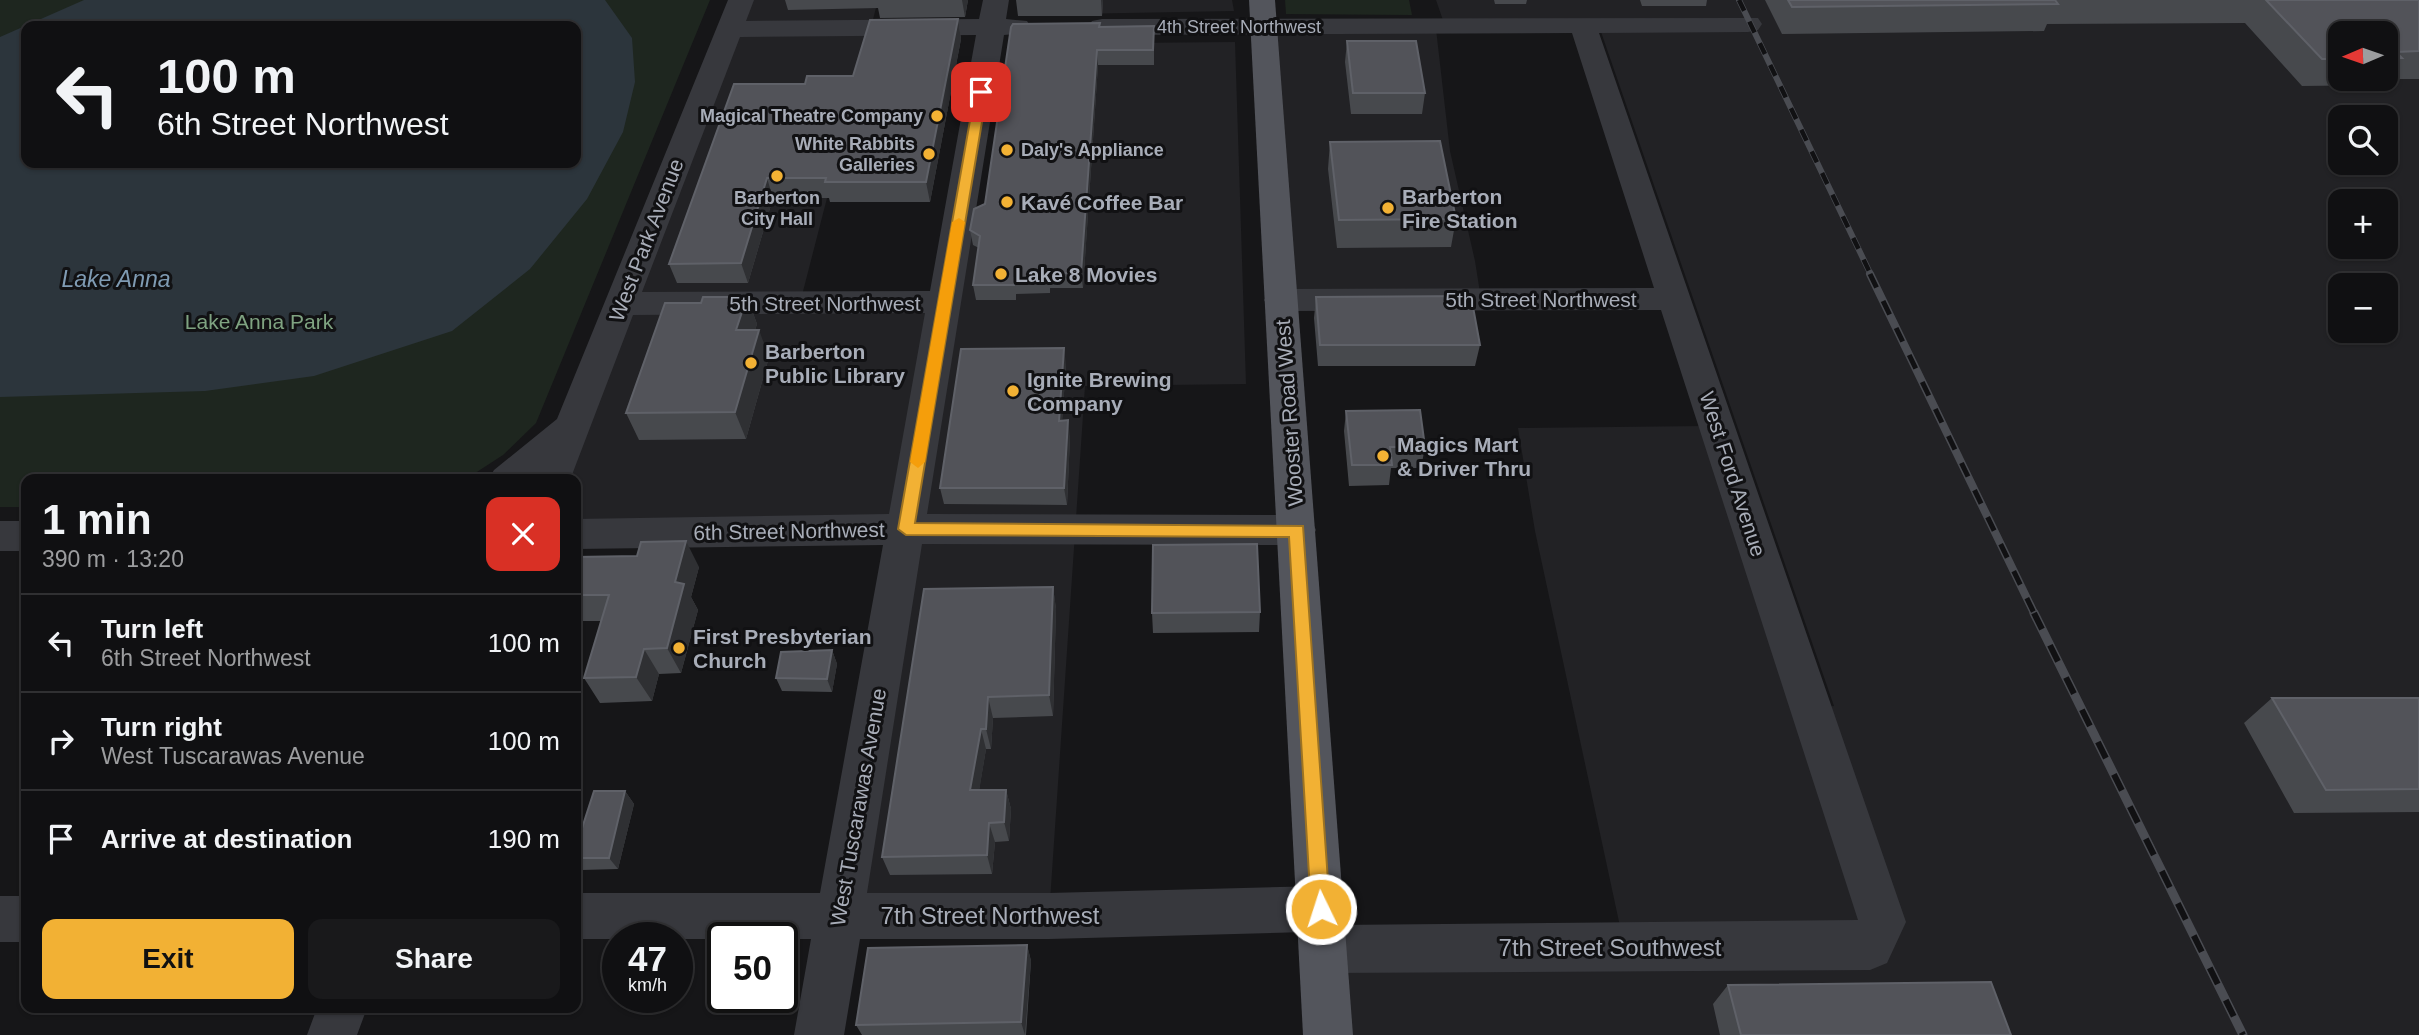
<!DOCTYPE html>
<meta charset="utf-8">
<style>
body{margin:0;font-family:Arial,sans-serif;background:#19191b;color:#f1f3f6;height:100vh;display:flex;flex-direction:column;font-size:26px;white-space:nowrap}
*{box-sizing:border-box;margin:0}
p{font-size:23px;color:#9c9d9f}
.icon{flex:none;width:38px;height:38px;fill:none;stroke:currentColor;stroke-width:2;stroke-linecap:round;stroke-linejoin:round}
.map{position:relative;flex:1;overflow:hidden}
.side{position:absolute;left:21px;top:474px;width:560px;height:539px;display:flex;flex-direction:column;background:#101012;border-radius:14px;box-shadow:0 2px 5px #0004,0 0 0 2px #303032}
.side>*{flex:none}
.top-card{position:absolute;left:21px;top:21px;width:560px;height:147px;border-radius:14px;box-shadow:0 2px 5px #0004,0 0 0 2px #303032;background:#101012;color:#f1f3f6;overflow:hidden}
.needle{width:46px;rotate:268deg}
.buttons{position:absolute;left:2328px;top:21px;display:grid;gap:14px}
.buttons a{display:grid;place-items:center;width:70px;height:70px;border-radius:14px;background:#101012;box-shadow:0 2px 5px #0004,0 0 0 2px #303032;font-size:35px}
.speed{position:absolute;left:602px;top:922px;display:flex;gap:14px;font-size:35px;font-weight:700;text-align:center}
.speed>*{display:grid;place-content:center;width:91px;height:91px;border-radius:50%;background:#101012;box-shadow:0 2px 5px #0004,0 0 0 2px #303032;line-height:1}
.speed small{font-size:18px;font-weight:400}
.speed .limit{border:4px solid #111;border-radius:10px;background:#fff;color:#111}
.pin{position:absolute;display:grid;place-items:center;width:60px;height:60px;color:#fff;margin:-30px;border-radius:14px;box-shadow:0 4px 10px #0006}
.me{position:absolute;width:77px;margin:-38px;rotate:356deg;stroke-linejoin:round;filter:drop-shadow(0 0 5px #0008)}
.turn{display:flex;align-items:center;gap:24px;height:147px;padding:0 21px;font-size:32px}
.turn .icon{width:91px;height:91px;stroke-width:2.5}
.turn b{display:block;font-size:49px;line-height:60px}
.round{display:grid;place-items:center;flex:none;width:74px;height:74px;border-radius:14px;background:#19191b}
.summary{display:flex;align-items:center;justify-content:space-between;height:119px;padding:0 21px}
h1{font-size:42px;font-weight:600;line-height:52px}
.primary-button{display:flex;gap:14px;margin-top:auto;padding:14px 21px}
.primary-button a{flex:1;height:80px;border-radius:14px;background:#f2b134;color:#111;font-size:28px;font-weight:600;line-height:80px;text-align:center}
.primary-button a+a{background:#19191b;color:#f1f3f6}
ul{padding:0;list-style:none}
li{display:flex;align-items:center;gap:21px;height:98px;padding:0 21px;border-top:2px solid #303032}
li div{flex:1}
li b{display:block;font-size:26px}
li em{font-style:normal}
.map>svg:first-child{display:block}
.built{fill:#222225;fill-rule:evenodd}
.green{fill:#1e261f;fill-rule:evenodd}
.water{fill:#2c353c;fill-rule:evenodd}
.lines{fill:none;stroke-linecap:round;stroke-linejoin:round}
.minor{fill:#37383d;fill-rule:evenodd}
.major{fill:#53555c;fill-rule:evenodd}
.rail-far2-casing{stroke:#4a4c52;stroke-width:6}
.rail-far1-casing{stroke:#4a4c52;stroke-width:8}
.rail-casing{stroke:#4a4c52;stroke-width:9}
.rail-far2{stroke:#111113;stroke-width:4.5;stroke-dasharray:12;stroke-linecap:butt}
.rail-far1{stroke:#111113;stroke-width:5;stroke-dasharray:15;stroke-linecap:butt}
.rail{stroke:#111113;stroke-width:6;stroke-dasharray:18;stroke-linecap:butt}
.wall{fill:#47494d;fill-rule:evenodd}
.shaded-wall{fill:#2f3033}
.building{fill:#525359;stroke:#5f6168;stroke-width:2}
.route{fill:#f2b134;stroke:#9d7322;stroke-width:2}
.slow{fill:#f59e0b}
.poi-dot{fill:#f2b134;stroke:#111113;stroke-width:2.5}
.labels{text-anchor:middle;dominant-baseline:central;stroke-width:6;stroke-linejoin:round;paint-order:stroke}
.far-street-label{font-size:18px;fill:#a8adb8;stroke:#111113}
.far-poi-label{font-size:18px;font-weight:bold;fill:#a8adb8;stroke:#111113;text-anchor:end}
.poi-label{font-size:21px;font-weight:bold;fill:#a8adb8;stroke:#111113;text-anchor:start}
.street-label{font-size:21px;fill:#a8adb8;stroke:#111113}
.park-label{font-size:21px;fill:#7fa381;stroke:#111113}
.water-label{font-size:23px;font-style:italic;fill:#7f9bb3;stroke:#111113}
.near-street-label{font-size:24px;fill:#a8adb8;stroke:#111113}
</style>
<div class="map">
<svg width="2419" height="1035" viewBox="0 0 2419 1035">
<rect width="100%" height="100%" fill="#161618"/>
<!-- built -->
<path class="built" d="M741,0H878L800,303L945,302L960,214L985,219L1011,44L1235,42L1246,384L1085,386L1049,916L839,915L905,529L576,534V480H551Z
M1018,0H1232L1234,11L1018,15Z
M1436,0H2419V1035H1328L1323,949L1869,946L1811,709L1834,706L1599,26H1445ZM2340,33H2385V79H2340ZM2340,117H2385V163H2340ZM2340,201H2385V247H2340ZM2340,285H2385V331H2340Z
M1264,27L1436,29L1450,151L1475,261L1481,299L1281,300Z
M1705,426L1865,922L1621,931L1535,531L1518,428Z"/>
<!-- green -->
<path class="green" d="M0,0H710L536,423L503,455L466,479L26,480V507H0ZM26,26H576V163H26Z
M1285,0H1409L1412,15L1286,14Z"/>
<!-- water -->
<path class="water" d="M84,0H605L632,38L635,82L623,132L587,199L530,269L452,331L314,376L205,391L0,397V37ZM26,26H576V163H26Z"/>
<g class="lines">
<!-- minor -->
<path class="minor" d="M728,0H754L746,21L979,19L983,0H1009L1006,19L1027,21L1031,27L1027,33L1004,35L927,514L1297,515L1311,519L1316,530L1311,541L1297,545L922,544L867,893H1049L1320,886L1337,893L1344,909L1336,925L1858,920L1661,310L1281,311L1269,308L1264,300L1269,292L1281,289L1654,288L1572,33L1102,35L1092,33L1088,27L1092,21L1102,19L1758,18L1762,24L1758,30L1748,32L1599,33L1906,922L1887,963L1870,970L1323,973L1306,966L1299,949L1306,932L1049,939H860L844,1035H794L811,939H576V893H820L883,545L576,549V519L889,514L925,313L633,315L570,480H488L494,470L557,419ZM976,35L930,291L642,292L740,37Z
M0,521H26V551H0Z
M0,896H26V942H0Z
M317,1008H367L357,1035H307Z"/>
<!-- major -->
<path class="major" d="M1249,0H1275L1353,1035H1303Z"/>
<defs>
<path id="rail-far2" d="M1739,0L1871,275"/>
<path id="rail-far1" d="M1870,274L2035,615"/>
<path id="rail" d="M2034,613L2243,1035"/>
</defs>
<!-- rail-far2 casing -->
<use href="#rail-far2" class="rail-far2-casing"/>
<!-- rail-far1 casing -->
<use href="#rail-far1" class="rail-far1-casing"/>
<!-- rail casing -->
<use href="#rail" class="rail-casing"/>
<!-- rail-far2 -->
<use href="#rail-far2" class="rail-far2"/>
<!-- rail-far1 -->
<use href="#rail-far1" class="rail-far1"/>
<!-- rail -->
<use href="#rail" class="rail"/>
</g>
<!-- wall -->
<path class="wall" d="M785,0H968L965,17L880,18L878,8L788,10Z
M1016,0H1103L1102,16H1018Z
M1494,0H1527L1526,4H1495Z
M1640,0H1707L1706,6H1642Z
M1765,0H2419V79H2386L2381,85L2302,86L2245,23L2047,24L2044,31L1782,34ZM2340,33H2385V79H2340Z
M958,19L961,39L930,202H830L829,198H773L748,283H677L669,264L805,84L853,76Z
M1154,26V65H1098L1083,288H1050V293L1016,294V300H976L973,285L979,248L973,245L970,230L985,204L1100,27Z
M1347,41L1425,93L1422,114H1351L1345,62Z
M1330,142L1456,219L1451,247L1337,248L1328,169Z
M747,297L757,324L755,330L769,357L746,439L639,440L626,413Z
M1316,297L1480,345L1475,366H1318L1314,318Z
M1066,365L1062,421L1070,437L1067,505L944,504L940,488Z
M1346,411L1425,447L1421,468H1391L1389,485L1349,486L1344,431Z
M576,557L699,567L691,597L698,610L681,673L659,674L652,701L600,703L584,678L601,621H576Z
M1053,587L1056,609L1053,716L993,718L991,749H986L979,790H1006L1011,809L1009,841L995,842L992,874L890,875L882,857Z
M1260,612L1259,632L1153,633L1152,613Z
M832,650L837,664L832,692L782,691L776,678Z
M2272,698H2419V812L2294,813L2244,723Z
M625,791L634,804L618,869L582,870L576,863V847Z
M1027,945L1031,961L1026,1035H862L856,1025Z
M1728,985L2011,1035H1720L1713,1004Z"/>
<!-- shaded-wall -->
<path class="shaded-wall" d="M962,0H968L965,17Z
M1101,0H1103L1102,16Z
M958,19L961,39L930,202L926,182Z
M1097,50L1098,65L1083,288L1081,273Z
M767,178L773,198L748,283L741,263Z
M747,297L757,324L746,358L736,330Z
M759,330L769,357L746,439L735,412Z
M1064,348L1066,365L1061,437L1059,421Z
M1068,420L1070,437L1067,505L1064,488Z
M686,541L699,567L691,597L698,610L681,673L667,648L675,582Z
M1053,587L1056,609L1053,716L1049,695Z
M644,649L659,674L652,701L636,677Z
M832,650L837,664L832,692L827,679Z
M988,697L993,718L991,749L986,729Z
M981,729L986,749L976,810L970,790Z
M1006,790L1011,809L1009,841L1004,822Z
M625,791L634,804L618,869L609,858Z
M989,823L995,842L992,874L987,855Z
M1027,945L1031,961L1025,1035L1021,1022Z"/>
<!-- building -->
<path class="building" d="M1788,0H2055L2058,4L1792,7Z
M2266,0H2419V51L2396,52L2402,58H2385V33H2340V59H2322Z
M958,19L926,182H825L826,178H767L741,263L669,264L734,84H805L807,76H853L870,20Z
M1100,23L1099,27L1154,26L1153,50H1097L1081,273H1048V278H1014V285H973L980,236L970,230L974,209L985,204L1011,27L1013,24Z
M1347,41H1416L1425,93H1353Z
M1440,141L1456,219L1339,220L1330,142Z
M1471,296L1480,345H1320L1316,297Z
M703,297H747L736,330H759L735,412L626,413L665,303H701Z
M1064,348L1059,421L1068,420L1064,488H940L961,349Z
M1420,410L1425,447H1390L1392,465H1352L1346,411Z
M686,541L675,582L684,584L667,648L644,649L636,677L584,678L609,595H576V557L637,556L641,542Z
M1257,544L1260,612L1152,613L1153,545Z
M1053,587L1049,695L988,697L986,729H981L970,790H1006L1004,822L989,823L987,855L882,857L924,589Z
M832,650L827,679L776,678L781,652Z
M2272,698H2419V789L2326,790Z
M594,791H625L609,858H576V847Z
M1027,945L1021,1022L856,1025L868,948Z
M1991,982L2011,1035H1741L1728,985Z"/>
<!-- route -->
<path class="route" d="M981,88L987,92L915,523L1303,526L1330,909L1328,916L1321,919L1314,916L1311,909L1289,537L906,535L898,529L975,92Z"/>
<!-- slow -->
<path class="slow" d="M959,218L965,222L925,462L918,468L910,462L952,222Z"/>
<!-- markers -->
<g class="poi-dot">
<circle cx="937" cy="116" r="7"/>
<circle cx="1007" cy="150" r="7"/>
<circle cx="929" cy="154" r="7"/>
<circle cx="777" cy="176" r="7"/>
<circle cx="1007" cy="202" r="7"/>
<circle cx="1388" cy="208" r="7"/>
<circle cx="1001" cy="274" r="7"/>
<circle cx="751" cy="363" r="7"/>
<circle cx="1013" cy="391" r="7"/>
<circle cx="1383" cy="456" r="7"/>
<circle cx="679" cy="648" r="7"/>
</g>
<g class="labels">
<!-- far-street labels -->
<g class="far-street-label">
<text x="1239" y="27">4th Street Northwest</text>
</g>
<!-- far-poi labels -->
<g class="far-poi-label">
<text x="923" y="116">Magical Theatre Company</text>
<text x="915" y="144">White Rabbits<tspan x="915" dy="21">Galleries</tspan></text>
<text x="1021" y="150" text-anchor="start">Daly's Appliance</text>
<text x="777" y="198" text-anchor="middle">Barberton<tspan x="777" dy="21">City Hall</tspan></text>
</g>
<!-- poi labels -->
<g class="poi-label">
<text x="1402" y="196">Barberton<tspan x="1402" dy="24">Fire Station</tspan></text>
<text x="1021" y="202">Kavé Coffee Bar</text>
<text x="1015" y="274">Lake 8 Movies</text>
<text x="765" y="351">Barberton<tspan x="765" dy="24">Public Library</tspan></text>
<text x="1027" y="379">Ignite Brewing<tspan x="1027" dy="24">Company</tspan></text>
<text x="1397" y="444">Magics Mart<tspan x="1397" dy="24">&amp; Driver Thru</tspan></text>
<text x="693" y="636">First Presbyterian<tspan x="693" dy="24">Church</tspan></text>
</g>
<!-- street labels -->
<g class="street-label">
<text transform="translate(646 240) rotate(-69)">West Park Avenue</text>
<text x="1541" y="299">5th Street Northwest</text>
<text x="825" y="303">5th Street Northwest</text>
<text transform="translate(1289 413) rotate(-94)">Wooster Road West</text>
<text transform="translate(1733 474) rotate(72)">West Ford Avenue</text>
<text transform="translate(789 531) rotate(-1)">6th Street Northwest</text>
<text transform="translate(858 807) rotate(-80)">West Tuscarawas Avenue</text>
</g>
<!-- park labels -->
<g class="park-label">
<text x="259" y="321">Lake Anna Park</text>
</g>
<!-- water labels -->
<g class="water-label">
<text x="116" y="279">Lake Anna</text>
</g>
<!-- near-street labels -->
<g class="near-street-label">
<text x="990" y="915">7th Street Northwest</text>
<text x="1610" y="947">7th Street Southwest</text>
</g>
</g>
</svg>
<div class="buttons">
<a><svg class="needle" viewBox="-14 -14 28 28"><path d="M0-13l5 13h-10z" fill="#e53935"/><path d="M0 13l5-13h-10z" fill="#9c9d9f"/></svg></a>
<a><svg class="icon" aria-label="search" viewBox="0 0 24 24"><circle cx="10" cy="10" r="6"/><path d="M15 15l6 6"/></svg></a>
<a>+</a>
<a>−</a>
</div>
<div class="speed"><div>47<small>km/h</small></div><div class="limit">50</div></div>
<div class="pin" style="left:981px;top:92px;background:#d93025"><svg class="icon" aria-label="arrive" viewBox="0 0 24 24"><path d="M6 21V4h12l-3 4 3 4H6"/></svg></div>
<svg class="me" style="left:1321px;top:909px" viewBox="-20 -20 40 40"><circle r="17" fill="#f2b134" stroke="#fff" stroke-width="3"/><path d="M0-11L8 9 0 5-8 9z" fill="#fff"/></svg>
<div class="top-card">
<div class="turn"><svg class="icon" aria-label="left" viewBox="0 0 24 24"><path d="M17 20v-9H6M10 6l-5 5 5 5"/></svg><div><b>100 m</b>6th Street Northwest</div></div>
</div>
<section class="side">
<div class="summary"><div><h1>1 min</h1><p>390 m · 13:20</p></div><a class="round" style="background:#d93025;color:#fff"><svg class="icon" aria-label="close" viewBox="0 0 24 24"><path d="M6 6l12 12M18 6L6 18"/></svg></a></div>
<ul>
<li><svg class="icon" aria-label="left" viewBox="0 0 24 24"><path d="M17 20v-9H6M10 6l-5 5 5 5"/></svg><div><b>Turn left</b><p>6th Street Northwest</p></div><em>100 m</em></li>
<li><svg class="icon" aria-label="right" viewBox="0 0 24 24"><path d="M7 20v-9h11M14 6l5 5-5 5"/></svg><div><b>Turn right</b><p>West Tuscarawas Avenue</p></div><em>100 m</em></li>
<li><svg class="icon" aria-label="arrive" viewBox="0 0 24 24"><path d="M6 21V4h12l-3 4 3 4H6"/></svg><div><b>Arrive at destination</b></div><em>190 m</em></li>
</ul>
<div class="primary-button"><a>Exit</a><a>Share</a></div>
</section>
</div>
